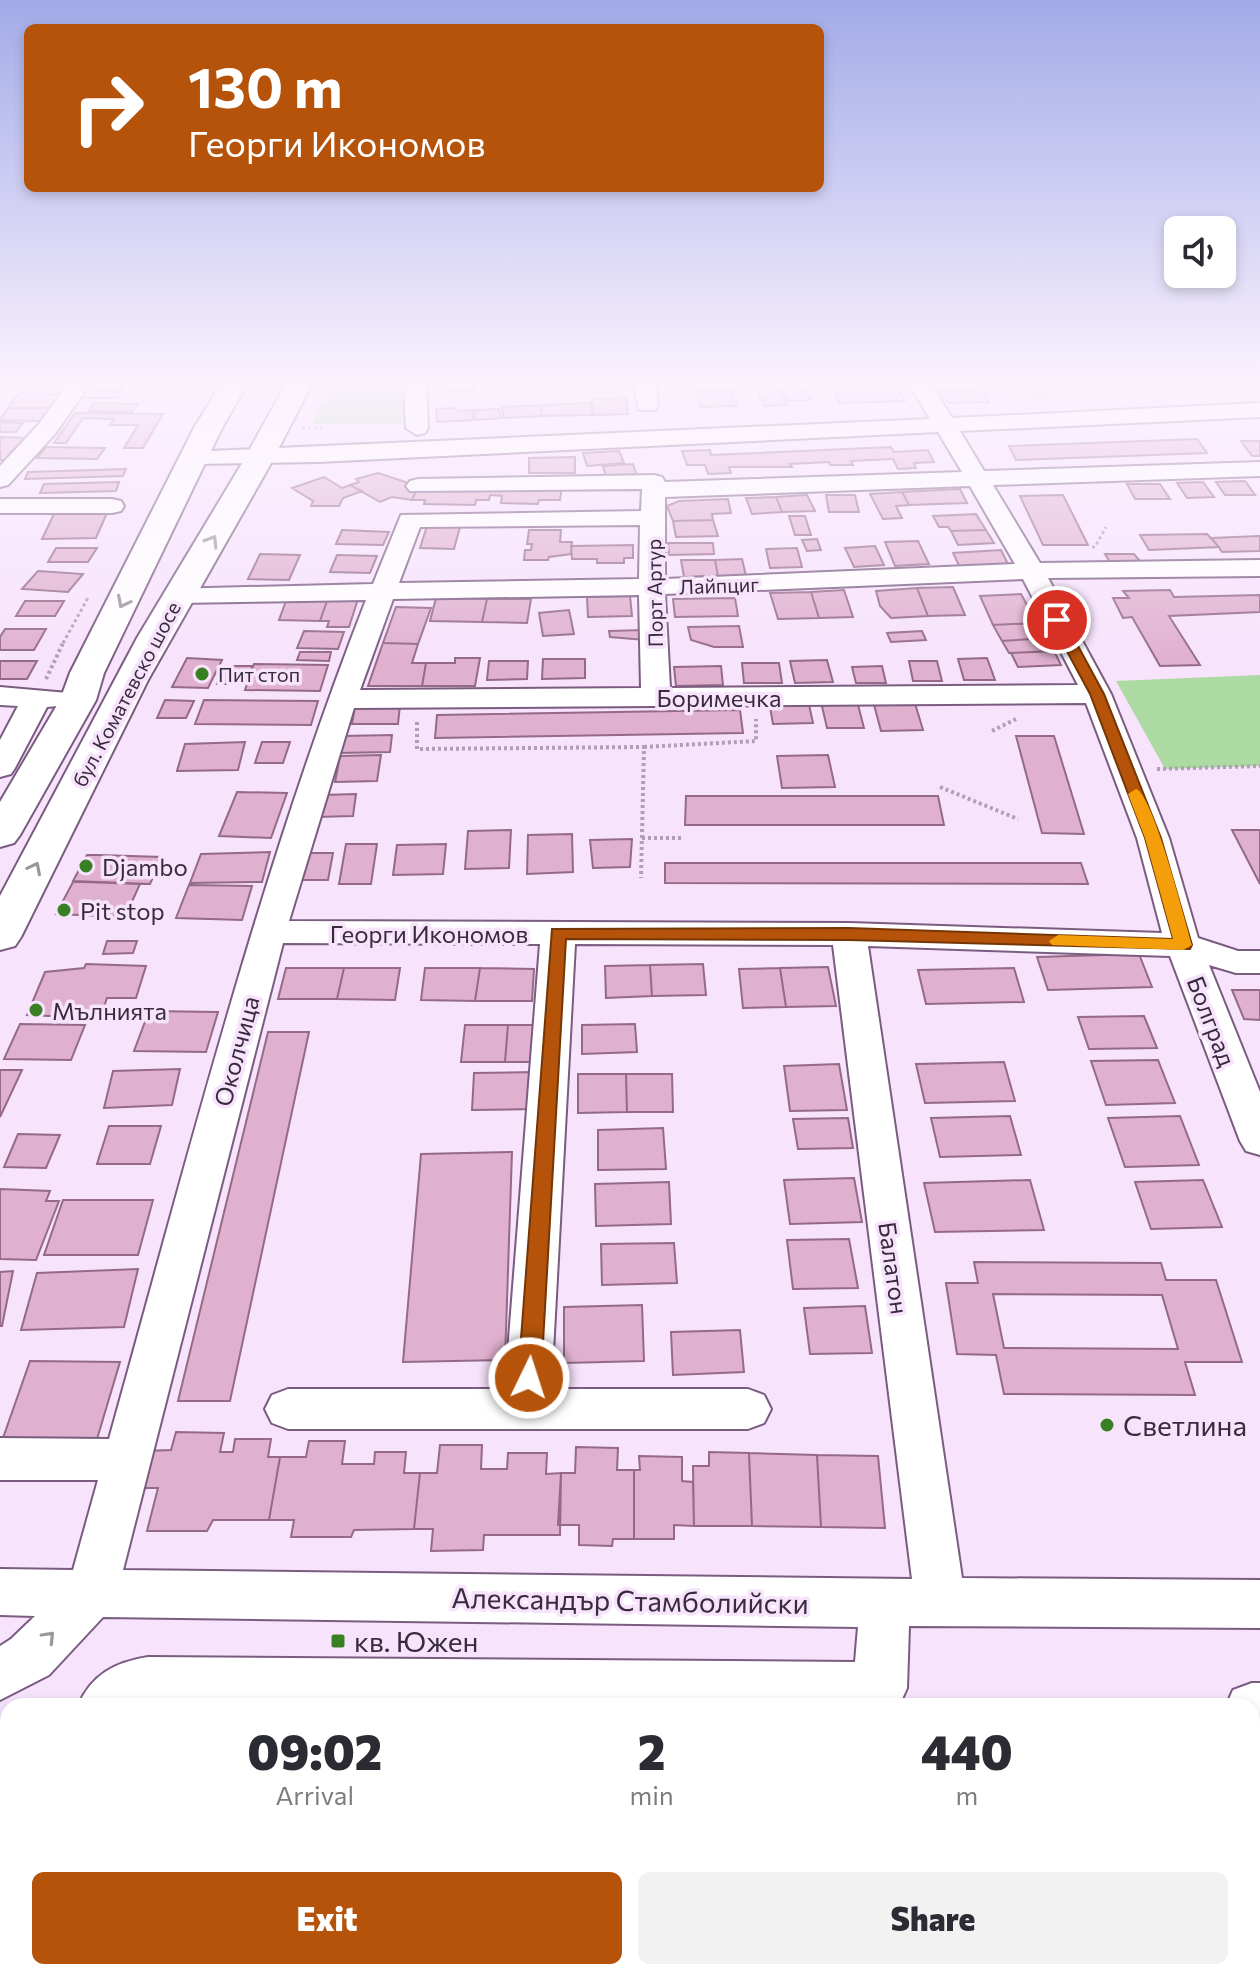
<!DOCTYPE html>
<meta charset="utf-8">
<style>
body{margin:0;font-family:Commissioner,sans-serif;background:#f2f2f3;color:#2b2b33;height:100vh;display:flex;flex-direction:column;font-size:30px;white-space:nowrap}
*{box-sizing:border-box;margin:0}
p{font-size:26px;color:#7c7c81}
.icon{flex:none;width:44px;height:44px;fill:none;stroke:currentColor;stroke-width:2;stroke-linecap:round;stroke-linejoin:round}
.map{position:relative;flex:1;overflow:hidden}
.sheet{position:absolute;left:0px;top:1698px;width:1260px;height:282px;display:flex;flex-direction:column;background:#fff;border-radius:24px 24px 0 0;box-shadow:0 4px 12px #0003}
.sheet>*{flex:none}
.guide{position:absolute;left:24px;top:24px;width:800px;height:168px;border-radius:12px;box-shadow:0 4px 12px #0003;background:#b45309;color:#fff;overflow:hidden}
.buttons{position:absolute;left:1164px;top:216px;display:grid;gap:16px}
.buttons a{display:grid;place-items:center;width:72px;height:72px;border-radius:12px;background:#fff;box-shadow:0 4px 12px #0003;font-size:40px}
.pin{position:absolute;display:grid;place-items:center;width:68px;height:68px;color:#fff;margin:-34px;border:4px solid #fff;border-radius:50%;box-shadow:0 2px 8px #0007}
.me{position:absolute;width:88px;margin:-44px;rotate:4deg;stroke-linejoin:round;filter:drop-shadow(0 0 6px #0008)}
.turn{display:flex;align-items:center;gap:28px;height:168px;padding:0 32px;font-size:36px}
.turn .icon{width:104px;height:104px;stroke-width:2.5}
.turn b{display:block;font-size:56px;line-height:68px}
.eta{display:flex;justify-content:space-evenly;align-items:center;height:136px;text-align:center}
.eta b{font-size:48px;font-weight:800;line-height:56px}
.primary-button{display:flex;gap:16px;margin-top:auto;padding:16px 32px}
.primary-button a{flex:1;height:92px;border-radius:12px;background:#b45309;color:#fff;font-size:32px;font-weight:800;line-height:92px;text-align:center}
.primary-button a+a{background:#f2f2f3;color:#2b2b33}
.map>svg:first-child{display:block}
.green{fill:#add9a3}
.building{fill:#e0b1cf;stroke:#946a86;stroke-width:2;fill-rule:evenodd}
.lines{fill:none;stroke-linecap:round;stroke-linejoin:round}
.minor-casing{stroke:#7a5c81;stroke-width:4}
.major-casing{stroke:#7a5c81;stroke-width:4}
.path-far1{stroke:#b19fb5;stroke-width:3;stroke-dasharray:3 3;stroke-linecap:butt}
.path{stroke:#b19fb5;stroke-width:4;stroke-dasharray:3 3;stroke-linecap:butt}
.minor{fill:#fff;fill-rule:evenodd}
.major{fill:#fff;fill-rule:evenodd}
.oneway{stroke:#9c959e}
.route{fill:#b45309;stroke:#753606;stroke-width:2}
.slow{fill:#f59e0b}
.poi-dot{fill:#398025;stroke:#f7e3fc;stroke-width:3}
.labels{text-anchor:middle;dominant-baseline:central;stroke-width:7;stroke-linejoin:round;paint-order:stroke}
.far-street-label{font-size:20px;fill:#382b3c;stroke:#f7e3fc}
.far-poi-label{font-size:20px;fill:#382b3c;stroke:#f7e3fc;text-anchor:start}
.street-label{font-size:24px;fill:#382b3c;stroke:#f7e3fc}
.poi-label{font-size:24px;fill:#382b3c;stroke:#f7e3fc;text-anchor:start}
.near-poi-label{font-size:28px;fill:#382b3c;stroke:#f7e3fc;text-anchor:start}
.near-street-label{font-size:28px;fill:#382b3c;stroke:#f7e3fc}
</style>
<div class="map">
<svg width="1260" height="1979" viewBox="0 0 1260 1979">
<rect width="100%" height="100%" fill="#f7e3fc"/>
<!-- green -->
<path class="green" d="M331,384H403L404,423L312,424Z
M1035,384H1215L1230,388L1035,399L975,387Z
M1260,675V766L1165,769L1116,681Z"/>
<!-- building -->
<path class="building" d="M472,384L474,390L445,392L443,385Z
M803,385L811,400L787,401L779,386Z
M895,385L905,401L840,403L835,394L867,392L865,386Z
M778,386L787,405L765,406L756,388Z
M86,388H124L118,398H80Z
M731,390L737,406L701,407L697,391Z
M968,391L984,393L989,402L948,403L940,392Z
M19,393L62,394L52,408H8Z
M626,398L628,414L593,415L592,399Z
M95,403L138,404L132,412L88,411Z
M590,403L592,415L542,416L541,405Z
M541,405L542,416L504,418L502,407Z
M8,408H52L43,421L0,420Z
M456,408L457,411L472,410L473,420L437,422L436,409Z
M499,409L501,418L476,420L474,410Z
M75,413L163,414L143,448H124L138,425H110L114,419L83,418L66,443H54Z
M0,422L23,423L16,432H0Z
M0,437L27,438L7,460H0Z
M1197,439L1207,453L1016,460L1009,446Z
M1241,441H1260V456H1252Z
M46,447L105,448L97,459L37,458Z
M891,447L894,452L928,450L934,462L914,463L916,468L898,469L893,459L851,461L853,465H830L829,462L790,464L792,467H729L731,473L708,474L705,465H687L682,451L710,450L711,455Z
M619,451L624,463L587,466L583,453Z
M575,457V473H529V458Z
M633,464L637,476L606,478L603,466Z
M126,469L123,476L25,479L28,472Z
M378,473L418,486L412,500L392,497L380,502L350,485L359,482L356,479Z
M324,477L342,488L350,485L362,491L343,498L339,506H311L313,501L292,488Z
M1245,481L1255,495H1225L1216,482Z
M119,482L116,491L40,493L44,484Z
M1203,482L1214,497L1187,498L1177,483Z
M562,484L560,500H539L538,504L501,503L502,496L490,495L489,500H476L475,505L424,504L425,500H412L418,486Z
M1127,484H1160L1170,499H1135Z
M960,489L967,503L909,505L902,492Z
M902,492L909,505L896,506L902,518L883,519L870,494Z
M807,495L815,511L782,512L776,497Z
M826,495H855L859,512H829Z
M1063,495L1088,545H1043L1020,496Z
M776,497L782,512L752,514L746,498Z
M728,499L731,513L712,514L713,520L673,521L667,506L679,501Z
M107,513L96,538L42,539L54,514Z
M976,514L986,530L951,531L948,527H939L933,516Z
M789,516H805L811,535H795Z
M713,520L718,536L676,537L673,521Z
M427,526L460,527L454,549L420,548Z
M342,530L389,532L383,545L336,544Z
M529,530H561L560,542H572L571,554L549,557L548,560H524L525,550H531L532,544H527Z
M986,530L994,543L958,545L951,531Z
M1207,534L1219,547L1149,550L1140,535Z
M1260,536V551L1222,552L1212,538Z
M817,539L821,550L807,551L802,540Z
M918,541L929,564L895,566L885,542Z
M668,543H713L714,554L669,555Z
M633,545V558H624V563H597V559H572L571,546Z
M875,546L884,565L854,567L845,548Z
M56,548H97L88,562H48Z
M797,548L802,567L770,568L766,549Z
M1001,550L1010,568L961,570L953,553Z
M260,554L300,555L289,580L248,579Z
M1105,554H1134L1145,567H1113Z
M337,555L377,556L370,573L330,572Z
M742,559L746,576H718L715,560Z
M681,560H715L718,576L684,577Z
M38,571L83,574L68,592L22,589Z
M953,587L965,615L928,616L917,588Z
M917,588L928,616L891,618L880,606L876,591Z
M844,590L853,617L819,618L811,592Z
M1170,590L1174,597L1260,595V612L1169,616L1200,665L1160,666L1132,617L1123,618L1113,598H1129L1123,591Z
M811,592L819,618L778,619L770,593Z
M1021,594L1037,623L993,625L980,596Z
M630,596L632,616L588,617L587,597Z
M287,598H328L320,621L279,620Z
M328,598L358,599L349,627H327L329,621H320Z
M436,598L487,599L482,622L430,621Z
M735,598L738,616L675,617L673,599Z
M487,599H531L527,623L482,622Z
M25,601H64L55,616H16Z
M396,607L431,608L418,644L383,643Z
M569,610L574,634L543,636L539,613Z
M1037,623L1046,638L1002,641L993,625Z
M739,626L743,647H714L691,640L688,627Z
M5,629H46L34,650H0V637Z
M644,630L645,640L610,637L609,631Z
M304,631L344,632L338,649L297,648Z
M922,631L926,640L891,642L887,633Z
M1046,638L1054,651L1009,653L1002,641Z
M383,643L418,644L412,663H426L422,686H368Z
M1054,651L1061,665L1018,667L1011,653Z
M300,652H331L329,661L297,660Z
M187,658L222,660L208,688L172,687Z
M455,658H480L475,686H422L426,663H455Z
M987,658L995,680H964L958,659Z
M543,659H585V678L542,679Z
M827,660L833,682L795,683L790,661Z
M0,661H37L27,679H0Z
M489,661H528L527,679L487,680Z
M909,661H937L942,681H913Z
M742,663H779L782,683H744Z
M254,664L328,665L320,691L245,690Z
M223,666H252L247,684H217Z
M721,666L723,685L676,686L674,667Z
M882,666L886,683H856L852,667Z
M165,700L194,701L186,718H157Z
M204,700L318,701L311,725L195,724Z
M808,700L813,723L773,724L769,701Z
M914,700L923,730L881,731L873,701Z
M857,701L864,728H827L821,702Z
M400,705L398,724H352L355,706Z
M740,710L743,733L435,738L437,715Z
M392,735L390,752L339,753L342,736Z
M1016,736H1054L1084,834L1042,833Z
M245,742L238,770L177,771L185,744Z
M262,742H290L283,763H255Z
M381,755L377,781L335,782L340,756Z
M828,755L835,787L782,788L777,756Z
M237,792L287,793L271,838L219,836Z
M356,794L353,816L316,817L321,795Z
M686,796H938L944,825H685Z
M511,830L509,868L465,869L468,831Z
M1232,830H1260V884Z
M572,834L573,872L527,874L528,835Z
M632,839L630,867L593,868L590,840Z
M346,844H377L371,884H339Z
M446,844L443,874L393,875L397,845Z
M270,852L262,882L190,883L201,854Z
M301,853H333L328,880H296Z
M87,855H98L162,857L150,884L73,881Z
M665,863H1081L1088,884L665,883Z
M73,882H84L140,884L125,917L56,914Z
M189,885L252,886L242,920L176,918Z
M107,941H137L133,953L103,954Z
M1139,954L1152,987L1048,990L1037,957Z
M86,964L146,966L136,998H107L101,1016L97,1018L27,1015L45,972L84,968Z
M703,964L706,995L652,996L650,965Z
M650,965L652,996L606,998L605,966Z
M828,967L836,1006L786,1007L780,968Z
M286,968H344L337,999H278Z
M344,968H400L395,1000L337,999Z
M425,968H480L475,1001L421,1000Z
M480,968L534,969L532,1001H475Z
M780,968L786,1007L743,1008L739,969Z
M1014,968L1024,1002L926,1004L918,970Z
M1232,990H1260V1020L1244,1019Z
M149,1011L218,1012L206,1052L134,1051Z
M1144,1016L1157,1048L1089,1049L1078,1017Z
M20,1024L85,1025L71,1060L4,1059Z
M635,1024L637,1052L582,1054V1025Z
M465,1025H508L505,1062H461Z
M508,1025H545L540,1062H505Z
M268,1032H309L230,1401H178Z
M1158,1060L1175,1103L1106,1105L1091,1061Z
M1004,1062L1015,1101L925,1103L916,1064Z
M839,1064L847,1110L790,1111L784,1066Z
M180,1069L172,1105L104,1108L113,1071Z
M0,1070H22L0,1117Z
M537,1072L536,1109L472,1110L474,1073Z
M578,1074H626L627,1112L578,1113Z
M626,1074H672L673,1112H627Z
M1010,1116L1021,1155L940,1157L931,1118Z
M1180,1116L1199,1165L1125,1167L1108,1118Z
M848,1118L853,1148L798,1149L793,1119Z
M109,1126H161L150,1164H97Z
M663,1128L666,1169L598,1170V1130Z
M18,1134L60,1135L46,1168L4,1167Z
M512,1152L505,1360L403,1362L421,1154Z
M854,1178L862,1222L790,1224L784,1180Z
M1030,1180L1044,1230L935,1232L924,1183Z
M1203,1180L1222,1227L1151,1229L1135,1182Z
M669,1182L671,1224L596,1226L595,1184Z
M0,1189L50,1191L46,1201H59L36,1260L0,1259Z
M63,1200H153L138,1255H44Z
M849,1239L858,1288L793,1289L787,1240Z
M674,1243L677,1283L602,1285L601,1244Z
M974,1262L1161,1263L1166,1280H1216L1242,1362H1185L1195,1395L1004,1394L996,1355L957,1354L946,1283H978ZM993,1294L1162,1295L1178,1349L1004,1348Z
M138,1269L124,1327L21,1330L37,1273Z
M13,1271L2,1326H0V1272Z
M642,1305L644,1361L564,1363V1307Z
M865,1306L872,1353L810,1354L804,1308Z
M740,1330L744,1372L673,1375L671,1332Z
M30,1361L120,1362L97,1439L3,1438Z
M176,1432L224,1433L220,1452H233L235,1439H271L268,1457H280L269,1520H213L207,1531H147L158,1488H135L144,1451L171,1450Z
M309,1441H345L342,1464H374L375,1452H406L404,1473H420L414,1529L354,1530L351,1537H291L294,1520H269L280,1457H306Z
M440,1445H482L481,1469H507L508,1453H547L546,1474L561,1473L560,1535H484L483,1550L431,1551L433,1529H414L420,1473H437Z
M576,1447L618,1448L617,1470H634V1539H613L612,1546L579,1545V1525H558L561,1473H575Z
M709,1452L749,1453L752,1526H694L693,1466H709Z
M749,1453L817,1455L821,1527L752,1526Z
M817,1455L878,1456L885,1528L821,1527Z
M639,1456L682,1457V1481L693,1482L694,1526L674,1525V1539H634V1470H640Z
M1252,1795H1260V1911H1252Z
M1077,1972H1189V1979H1077Z"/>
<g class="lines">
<defs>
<path id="minor" d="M68,384H90L55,434L8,485L0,487V466L39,424Z
M404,384H426L428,428L425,433L417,435L406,428Z
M634,384H656L658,405L655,410H639Z
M909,384H931L952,418L1260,403V417L960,431L984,471L1260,462V476L993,485L1040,563L1260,560V576L1048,578L1111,694L1169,838L1198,938L1238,951H1260V973H1236L1209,965L1260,1092V1155L1246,1151L1240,1141L1170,956L868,946L962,1578L1260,1580V1628L909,1626L907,1688L899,1706H78C91,1675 115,1662 148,1657L855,1662L858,1627L103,1617L49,1675L0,1700V1646L11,1639L35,1616L0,1615V1569L73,1570L98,1480H0V1438L109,1439C188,1157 259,873 366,600L178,603L169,601L165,595L169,589L373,584L401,515L641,511L642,489L410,491L406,486L410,481L418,479L654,475L662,477L665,482L962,472L938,432L318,462L194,464L186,462L183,457L186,452L930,419ZM970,486L1015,564L665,579V497ZM640,525L639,579L399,583L420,527ZM1023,579L1078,685L670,688L665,594ZM639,595L641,688L360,690L393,599ZM1086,703L1137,838L1162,933L849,923L289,921L354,708ZM283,943L540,944L505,1389H288L272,1395L265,1409L272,1423L288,1429H748L764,1423L771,1409L764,1395L748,1389H551L575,944L833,945L912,1579L123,1570Z
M0,499H112L121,501L124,506L121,511L112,513H0Z
M0,687L68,693L72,699L68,705L47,707L15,768L11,774L0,777V740L18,706L0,705Z
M1252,1683H1260V1735H1252V1706H1226L1233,1690Z
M8,1780V1836L0,1837V1781Z
M814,1972H874L873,1979H813Z
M997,1972H1057V1979H997Z"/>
<path id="major" d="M221,384H247L222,428L104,673L96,700L20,835L14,843L0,847V802L60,700L70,673L194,428Z
M286,384H312L270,465L148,680L21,937L15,946L0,950V896L137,638L241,465Z"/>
</defs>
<!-- minor casing -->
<use href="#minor" class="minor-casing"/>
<!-- major casing -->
<use href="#major" class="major-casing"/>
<!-- path-far1 -->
<path class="path-far1" d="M1219,384L1234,388
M947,386L1024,398
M302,428H324
M1092,547H1095L1106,527
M63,643L89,596"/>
<!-- path -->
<path class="path" d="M46,679L64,641
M417,722V749L644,747L641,878
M992,731L1016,719
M644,747L756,741V719
M1157,769L1260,766
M940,787L1018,819
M642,838H683"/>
<!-- minor -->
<use href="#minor" class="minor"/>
<!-- major -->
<use href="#major" class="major"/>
</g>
<!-- one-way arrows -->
<defs><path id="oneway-chevron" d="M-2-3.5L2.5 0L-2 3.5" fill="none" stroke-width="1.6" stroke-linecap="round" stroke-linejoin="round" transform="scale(2)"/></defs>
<g class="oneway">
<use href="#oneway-chevron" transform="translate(212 541) rotate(-58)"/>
<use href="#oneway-chevron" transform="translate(123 602) rotate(117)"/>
<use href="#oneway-chevron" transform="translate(35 868) rotate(-63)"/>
<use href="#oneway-chevron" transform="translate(49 1637) rotate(-46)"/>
</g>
<!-- sky -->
<linearGradient id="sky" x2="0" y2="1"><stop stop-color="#a2abe8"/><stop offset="0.58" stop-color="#fbf2fe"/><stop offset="1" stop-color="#fbf2fe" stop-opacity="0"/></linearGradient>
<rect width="1260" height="661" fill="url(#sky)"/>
<!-- route -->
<path class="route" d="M1057,616L1064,620L1104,694L1161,838L1192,945L1190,949L849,940L566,939L541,1378L537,1385L529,1388L521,1385L518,1378L552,929L849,928L1173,939L1145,838L1090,694L1050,620Z"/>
<!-- slow -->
<path class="slow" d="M1136,789C1153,794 1185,921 1192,945L1183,950L1052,945L1049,941L1058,935L1173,939L1145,838L1128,794Z"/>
<!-- markers -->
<g class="poi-dot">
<circle cx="202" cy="674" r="8"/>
<circle cx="86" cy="866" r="8"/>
<circle cx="64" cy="910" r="8"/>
<circle cx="36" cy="1010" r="8"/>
<circle cx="1107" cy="1425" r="8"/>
<rect x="330" y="1633" width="16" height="16" rx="4"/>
</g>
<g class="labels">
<!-- far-street labels -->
<g class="far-street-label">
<text transform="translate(719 585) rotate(-2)">Лайпциг</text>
<text transform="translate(654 593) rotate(-91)">Порт Артур</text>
<text transform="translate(126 694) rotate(-62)">бул. Коматевско шосе</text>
</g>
<!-- far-poi labels -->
<g class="far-poi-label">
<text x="218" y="674">Пит стоп</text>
</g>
<!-- street labels -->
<g class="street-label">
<text x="719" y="697">Боримечка</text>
<text x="429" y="933">Георги Икономов</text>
<text transform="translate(1212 1021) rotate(69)">Болград</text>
<text transform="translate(236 1051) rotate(-75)">Околчица</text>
<text transform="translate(894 1268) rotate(82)">Балатон</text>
</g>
<!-- poi labels -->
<g class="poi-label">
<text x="102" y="866">Djambo</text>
<text x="80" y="910">Pit stop</text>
<text x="52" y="1010">Мълнията</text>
</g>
<!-- near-poi labels -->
<g class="near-poi-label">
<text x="1123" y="1425">Светлина</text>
<text x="354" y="1641">кв. Южен</text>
</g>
<!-- near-street labels -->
<g class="near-street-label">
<text transform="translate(630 1600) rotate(1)">Александър Стамболийски</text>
</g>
</g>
</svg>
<div class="buttons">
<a><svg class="icon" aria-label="sound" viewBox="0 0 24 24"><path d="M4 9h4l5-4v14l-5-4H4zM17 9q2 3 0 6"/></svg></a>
</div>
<div class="pin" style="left:1057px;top:620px;background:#d93025"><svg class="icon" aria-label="arrive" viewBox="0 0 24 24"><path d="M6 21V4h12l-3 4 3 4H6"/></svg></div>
<svg class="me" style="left:529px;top:1378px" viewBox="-20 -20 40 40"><circle r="17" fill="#b45309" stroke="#fff" stroke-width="3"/><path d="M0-11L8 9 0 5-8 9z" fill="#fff"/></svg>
<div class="guide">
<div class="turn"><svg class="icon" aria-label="right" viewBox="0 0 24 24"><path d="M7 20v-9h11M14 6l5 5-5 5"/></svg><div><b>130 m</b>Георги Икономов</div></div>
</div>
<section class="sheet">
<div class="eta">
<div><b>09:02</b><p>Arrival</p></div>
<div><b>2</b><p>min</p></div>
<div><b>440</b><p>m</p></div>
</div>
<div class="primary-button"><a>Exit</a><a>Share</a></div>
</section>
</div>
